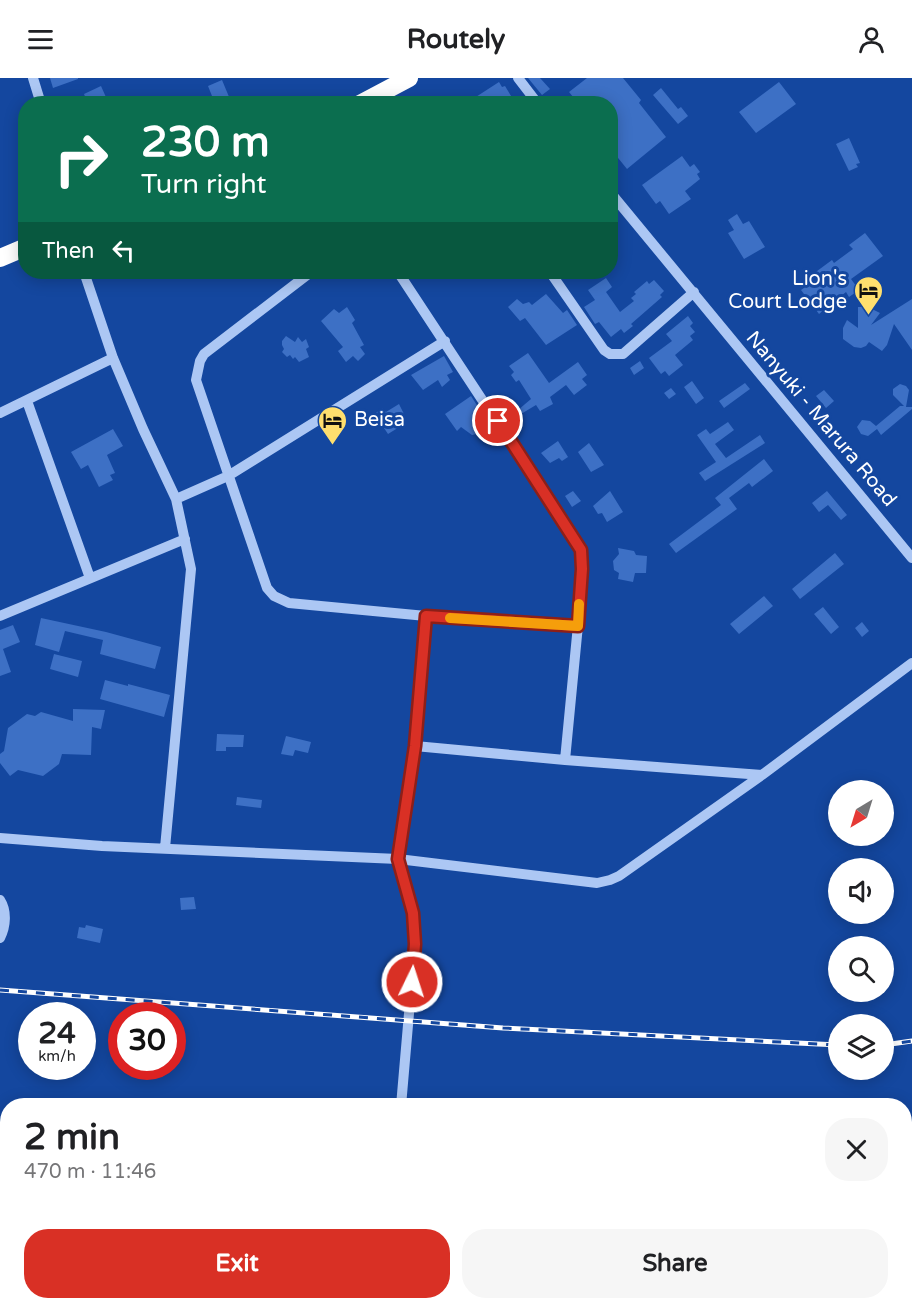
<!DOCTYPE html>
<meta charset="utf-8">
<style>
body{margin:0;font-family:"Varela Round",sans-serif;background:#f6f6f6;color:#202124;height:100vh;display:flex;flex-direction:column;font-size:22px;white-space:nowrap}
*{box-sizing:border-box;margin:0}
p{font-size:20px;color:#757577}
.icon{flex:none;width:33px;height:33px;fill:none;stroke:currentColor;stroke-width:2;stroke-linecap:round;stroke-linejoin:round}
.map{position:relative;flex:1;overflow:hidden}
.drawer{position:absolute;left:0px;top:1020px;width:912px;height:212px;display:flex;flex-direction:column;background:#fff;border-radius:24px 24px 0 0;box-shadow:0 3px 15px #0003}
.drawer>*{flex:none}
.hud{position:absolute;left:18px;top:18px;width:600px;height:183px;border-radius:24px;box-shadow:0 3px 15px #0003;background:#0b6e4f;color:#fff;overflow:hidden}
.needle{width:39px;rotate:218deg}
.controls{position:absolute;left:828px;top:702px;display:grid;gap:12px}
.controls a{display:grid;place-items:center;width:66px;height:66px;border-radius:50%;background:#fff;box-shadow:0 3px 15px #0003;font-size:30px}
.speed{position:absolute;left:18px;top:924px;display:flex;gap:12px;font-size:30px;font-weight:700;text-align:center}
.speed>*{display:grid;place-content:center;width:78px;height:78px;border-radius:50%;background:#fff;box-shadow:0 3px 15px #0003;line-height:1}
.speed small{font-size:15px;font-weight:400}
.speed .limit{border:9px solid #d22;background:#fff;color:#111}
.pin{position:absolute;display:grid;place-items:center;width:51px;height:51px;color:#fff;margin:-26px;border:3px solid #fff;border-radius:50%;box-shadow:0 2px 6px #0007}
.me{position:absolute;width:66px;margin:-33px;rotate:4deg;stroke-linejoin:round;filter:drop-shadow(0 0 4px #0008)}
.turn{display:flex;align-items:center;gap:21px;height:126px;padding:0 24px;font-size:27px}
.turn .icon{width:78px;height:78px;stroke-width:2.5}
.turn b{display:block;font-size:42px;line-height:51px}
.then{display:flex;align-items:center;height:57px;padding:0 24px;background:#0003;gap:12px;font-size:22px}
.round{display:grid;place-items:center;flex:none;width:63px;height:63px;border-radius:24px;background:#f6f6f6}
.summary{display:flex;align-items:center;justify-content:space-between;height:102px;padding:0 24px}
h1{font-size:36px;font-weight:700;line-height:45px}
.action{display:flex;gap:12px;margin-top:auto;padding:12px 24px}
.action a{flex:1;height:69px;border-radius:24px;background:#d93025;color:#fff;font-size:24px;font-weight:700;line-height:69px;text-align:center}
.action a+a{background:#f6f6f6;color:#202124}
header{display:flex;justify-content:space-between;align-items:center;height:78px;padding:0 24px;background:#fff;font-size:27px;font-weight:700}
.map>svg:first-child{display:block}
.building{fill:#3d70c5}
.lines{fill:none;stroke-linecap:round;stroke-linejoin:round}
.minor{stroke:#acc7f4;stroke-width:10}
.highway{stroke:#fff;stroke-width:18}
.rail-casing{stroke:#fff;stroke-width:5}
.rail{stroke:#14479f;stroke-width:3;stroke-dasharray:9;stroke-linecap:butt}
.route-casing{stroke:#8d1f18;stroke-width:15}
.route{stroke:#d93025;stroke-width:10}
.slow{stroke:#f59e0b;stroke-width:10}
.labels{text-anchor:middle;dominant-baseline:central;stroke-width:6;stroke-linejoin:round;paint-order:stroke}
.poi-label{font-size:20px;fill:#fff;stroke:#14479f;text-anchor:end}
.street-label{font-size:20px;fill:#fff;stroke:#14479f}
</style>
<header><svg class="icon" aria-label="menu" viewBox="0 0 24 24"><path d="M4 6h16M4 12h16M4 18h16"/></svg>Routely<svg class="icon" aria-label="person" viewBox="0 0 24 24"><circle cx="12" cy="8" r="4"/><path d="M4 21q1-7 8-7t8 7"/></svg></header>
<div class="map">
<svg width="912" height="1231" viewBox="0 0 912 1231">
<rect width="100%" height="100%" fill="#14479f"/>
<!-- building -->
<path class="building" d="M50,0H78V1L53,10Z
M528,0H540L550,11L542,17Z
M587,0H623L641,22L639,25L666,59L627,91L610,70V26H579L569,14Z
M222,2L232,26H194L212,18L208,8Z
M499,4L502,9L505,8L516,26H465Z
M779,4L796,26L756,55L739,34Z
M101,8L109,26H88L84,16Z
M661,10L678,31L681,29L688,38L678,46L653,17Z
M849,60L860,85L856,86L858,89L849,93L836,66Z
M682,78L690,89L694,86L700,94L697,96L700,101L685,113L691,121L669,136L660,123L656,126L642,107Z
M737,136L743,146L749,143L765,169L744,181L728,155L734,152L728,142Z
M865,155L883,178L851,201L859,212L849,219L846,214L819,236L801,212L817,201L813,196L832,182L834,185L853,171L849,167Z
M606,200L612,209L606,214L620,234L634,223L631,220L636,216L634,214L647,203L649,206L654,202L664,213L660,217L662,219L631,246L633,248L624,255L621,251L611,259L599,244L595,246L584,229L595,222L588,212Z
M546,216L563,235L567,232L577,247L546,267L525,240L520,243L508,229L517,221L523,226L529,224L532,227Z
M912,221V272L894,246L887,267L882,273L869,264L866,268L861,270L854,269L843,261V250L847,242L858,250V229H868L880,235L871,247Z
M347,229L355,242L352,245L364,267L360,269L365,276L358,283L353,278L346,284L338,273L343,269L321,243L334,231L339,235Z
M688,238L693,245L690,248L695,254L690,258L693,262L675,277L683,287L669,298L665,293L661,296L649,280L672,263L666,256Z
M286,258L295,264L298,259L302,264L306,261L309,269L306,271L309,279L299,284L295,279L293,281L290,277L287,279L282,274L284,271L282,267V263Z
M528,275L549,305L578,284L587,297L582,301L587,307L574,317L566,307L550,319L553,326L540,333L536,327L521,336L518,332L531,321L519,302L516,304L511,297L514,294L509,288Z
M444,278L453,294L447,297L450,302L442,309L438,302L423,312L411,297Z
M640,283L644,290L634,297L630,290Z
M692,303L704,320L696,326L684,309Z
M745,305L750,311L724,330L719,323Z
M900,306L906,308L909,312L906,329H912V331L881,357L877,351L868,358L861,356L857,349L862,342L870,343L876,348L900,328H904L893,317V311Z
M671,310L676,316L669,321L664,315Z
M824,312L834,323L826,330L816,318Z
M471,318L482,335L476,340L483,348L477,356L472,357L461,349L457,353L445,336Z
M399,326L406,340L398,344L401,348L388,356L380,344L377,345L371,339L382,330L386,334Z
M728,344L734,352L715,366L726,380L760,357L765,365L705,403L699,395L716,384L697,357L706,351L710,356Z
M113,351L123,368L107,377L115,395L110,397L113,402L99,409L88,387L81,391L71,374Z
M558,363L568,379L562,383L559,380L550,385L541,375Z
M589,365L604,387L591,394L578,374Z
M764,381L773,393L752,409L749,405L729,420L737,431L676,475L669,466L721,427L715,420Z
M573,413L581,423L572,429L565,418Z
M610,413L623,434L607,444L602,435L598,436L593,428Z
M827,413L847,437L841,442L828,427L819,434L812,425Z
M618,470L634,473L636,477L647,478L646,495H635L633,504L618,501L619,495L614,492L613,483L619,476Z
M835,475L844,486L800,521L792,511Z
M764,518L773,528L739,556L730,546Z
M823,529L839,549L831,556L814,536Z
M41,540L106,554L161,569L155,591L100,576L103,562L65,553L59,574L35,567Z
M862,544L869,553L862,559L855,550Z
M13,547L20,564L3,571L11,594L0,598V552Z
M54,576L82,583L78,599L50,591Z
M105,602L128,608V606L170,617L164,639L100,621Z
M73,631L105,632L101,651L92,649L91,677L62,676L59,686L43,698L18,692L10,698L0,685V676L4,673L8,650L27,636L35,638L41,634L73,643Z
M217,656L244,657L243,669H226V673H216Z
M286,658L311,664L308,675L295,672L293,678L281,676Z
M237,719L262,722L261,730L236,727Z
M194,819L196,831L181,832L180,820Z
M86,847L103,851L100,865L77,860L79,849L85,850Z"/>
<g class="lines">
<!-- minor -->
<path class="minor" d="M33,0L41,26
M518,0L538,26
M610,114L912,480
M84,194L113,280L143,351L176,421L191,491L165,770
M311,194L204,276L200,283L196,302L267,510L274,518L289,525L426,538L578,547
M398,194L581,472L582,491L578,547L565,682
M550,194L604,272L610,276H623L694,214
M27,323L90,500
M0,335L113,280
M176,421L228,398L445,263
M0,538L185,461
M415,668L565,682L762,697
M0,760L102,768L398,781L597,805L610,802L619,798L762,697L912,585
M0,822C7,833 6,848 0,860
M401,1028L415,866L413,835L398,781L415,668L426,538
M904,1190L912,1187
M0,1203L8,1202
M384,1231L385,1224"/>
<!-- highway -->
<path class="highway" d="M360,26L409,0
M0,180L26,169"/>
<defs>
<path id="rail" d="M0,912L503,950L838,967
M884,967L912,963"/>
</defs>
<!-- rail casing -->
<use href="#rail" class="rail-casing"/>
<!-- rail -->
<use href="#rail" class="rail"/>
</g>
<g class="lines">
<defs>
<path id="route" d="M412,904L415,866L413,835L398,781L415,668L426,538L578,548L582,491L581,472L498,343"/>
</defs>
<!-- route casing -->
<use href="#route" class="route-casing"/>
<!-- route -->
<use href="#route" class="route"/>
<!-- slow -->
<path class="slow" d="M450,540L578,548L579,526"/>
</g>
<!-- icons -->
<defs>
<symbol id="hotel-pin" viewBox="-11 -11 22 30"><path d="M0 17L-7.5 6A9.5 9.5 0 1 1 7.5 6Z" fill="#ffdf6e" stroke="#14479f"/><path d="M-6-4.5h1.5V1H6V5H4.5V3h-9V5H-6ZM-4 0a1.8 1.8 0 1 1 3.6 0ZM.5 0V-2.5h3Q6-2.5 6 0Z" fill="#111"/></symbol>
</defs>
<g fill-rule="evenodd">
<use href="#hotel-pin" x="852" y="196" width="33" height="45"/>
<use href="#hotel-pin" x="316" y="326" width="33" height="45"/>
</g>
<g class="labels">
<!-- poi labels -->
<g class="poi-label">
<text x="847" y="201">Lion's<tspan x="847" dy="23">Court Lodge</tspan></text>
<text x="354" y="342" text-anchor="start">Beisa</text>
</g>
<!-- street labels -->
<g class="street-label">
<text transform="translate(821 341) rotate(50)">Nanyuki - Marura Road</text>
</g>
</g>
</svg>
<div class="controls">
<a><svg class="needle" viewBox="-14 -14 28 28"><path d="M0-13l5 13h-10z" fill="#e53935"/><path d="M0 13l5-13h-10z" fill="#757577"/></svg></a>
<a><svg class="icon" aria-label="sound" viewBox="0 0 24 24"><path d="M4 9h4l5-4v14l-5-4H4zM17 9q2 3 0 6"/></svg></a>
<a><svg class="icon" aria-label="search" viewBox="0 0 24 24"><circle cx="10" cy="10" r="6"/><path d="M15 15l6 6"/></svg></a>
<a><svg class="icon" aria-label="layers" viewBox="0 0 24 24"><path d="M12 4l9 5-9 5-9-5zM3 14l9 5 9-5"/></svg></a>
</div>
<div class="speed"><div>24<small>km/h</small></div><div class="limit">30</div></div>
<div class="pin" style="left:498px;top:343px;background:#d93025"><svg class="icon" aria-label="arrive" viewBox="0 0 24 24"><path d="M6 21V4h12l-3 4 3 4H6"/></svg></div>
<svg class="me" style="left:412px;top:904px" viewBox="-20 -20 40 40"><circle r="17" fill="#d93025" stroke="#fff" stroke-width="3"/><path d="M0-11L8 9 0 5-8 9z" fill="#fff"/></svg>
<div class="hud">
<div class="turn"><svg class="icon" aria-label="right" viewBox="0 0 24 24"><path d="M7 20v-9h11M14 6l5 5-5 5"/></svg><div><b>230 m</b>Turn right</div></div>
<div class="then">Then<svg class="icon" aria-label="left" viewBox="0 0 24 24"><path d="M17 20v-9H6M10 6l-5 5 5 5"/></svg></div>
</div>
<section class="drawer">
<div class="summary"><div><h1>2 min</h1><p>470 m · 11:46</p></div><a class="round"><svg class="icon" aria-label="close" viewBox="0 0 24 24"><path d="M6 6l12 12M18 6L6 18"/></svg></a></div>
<div class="action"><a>Exit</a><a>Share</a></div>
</section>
</div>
